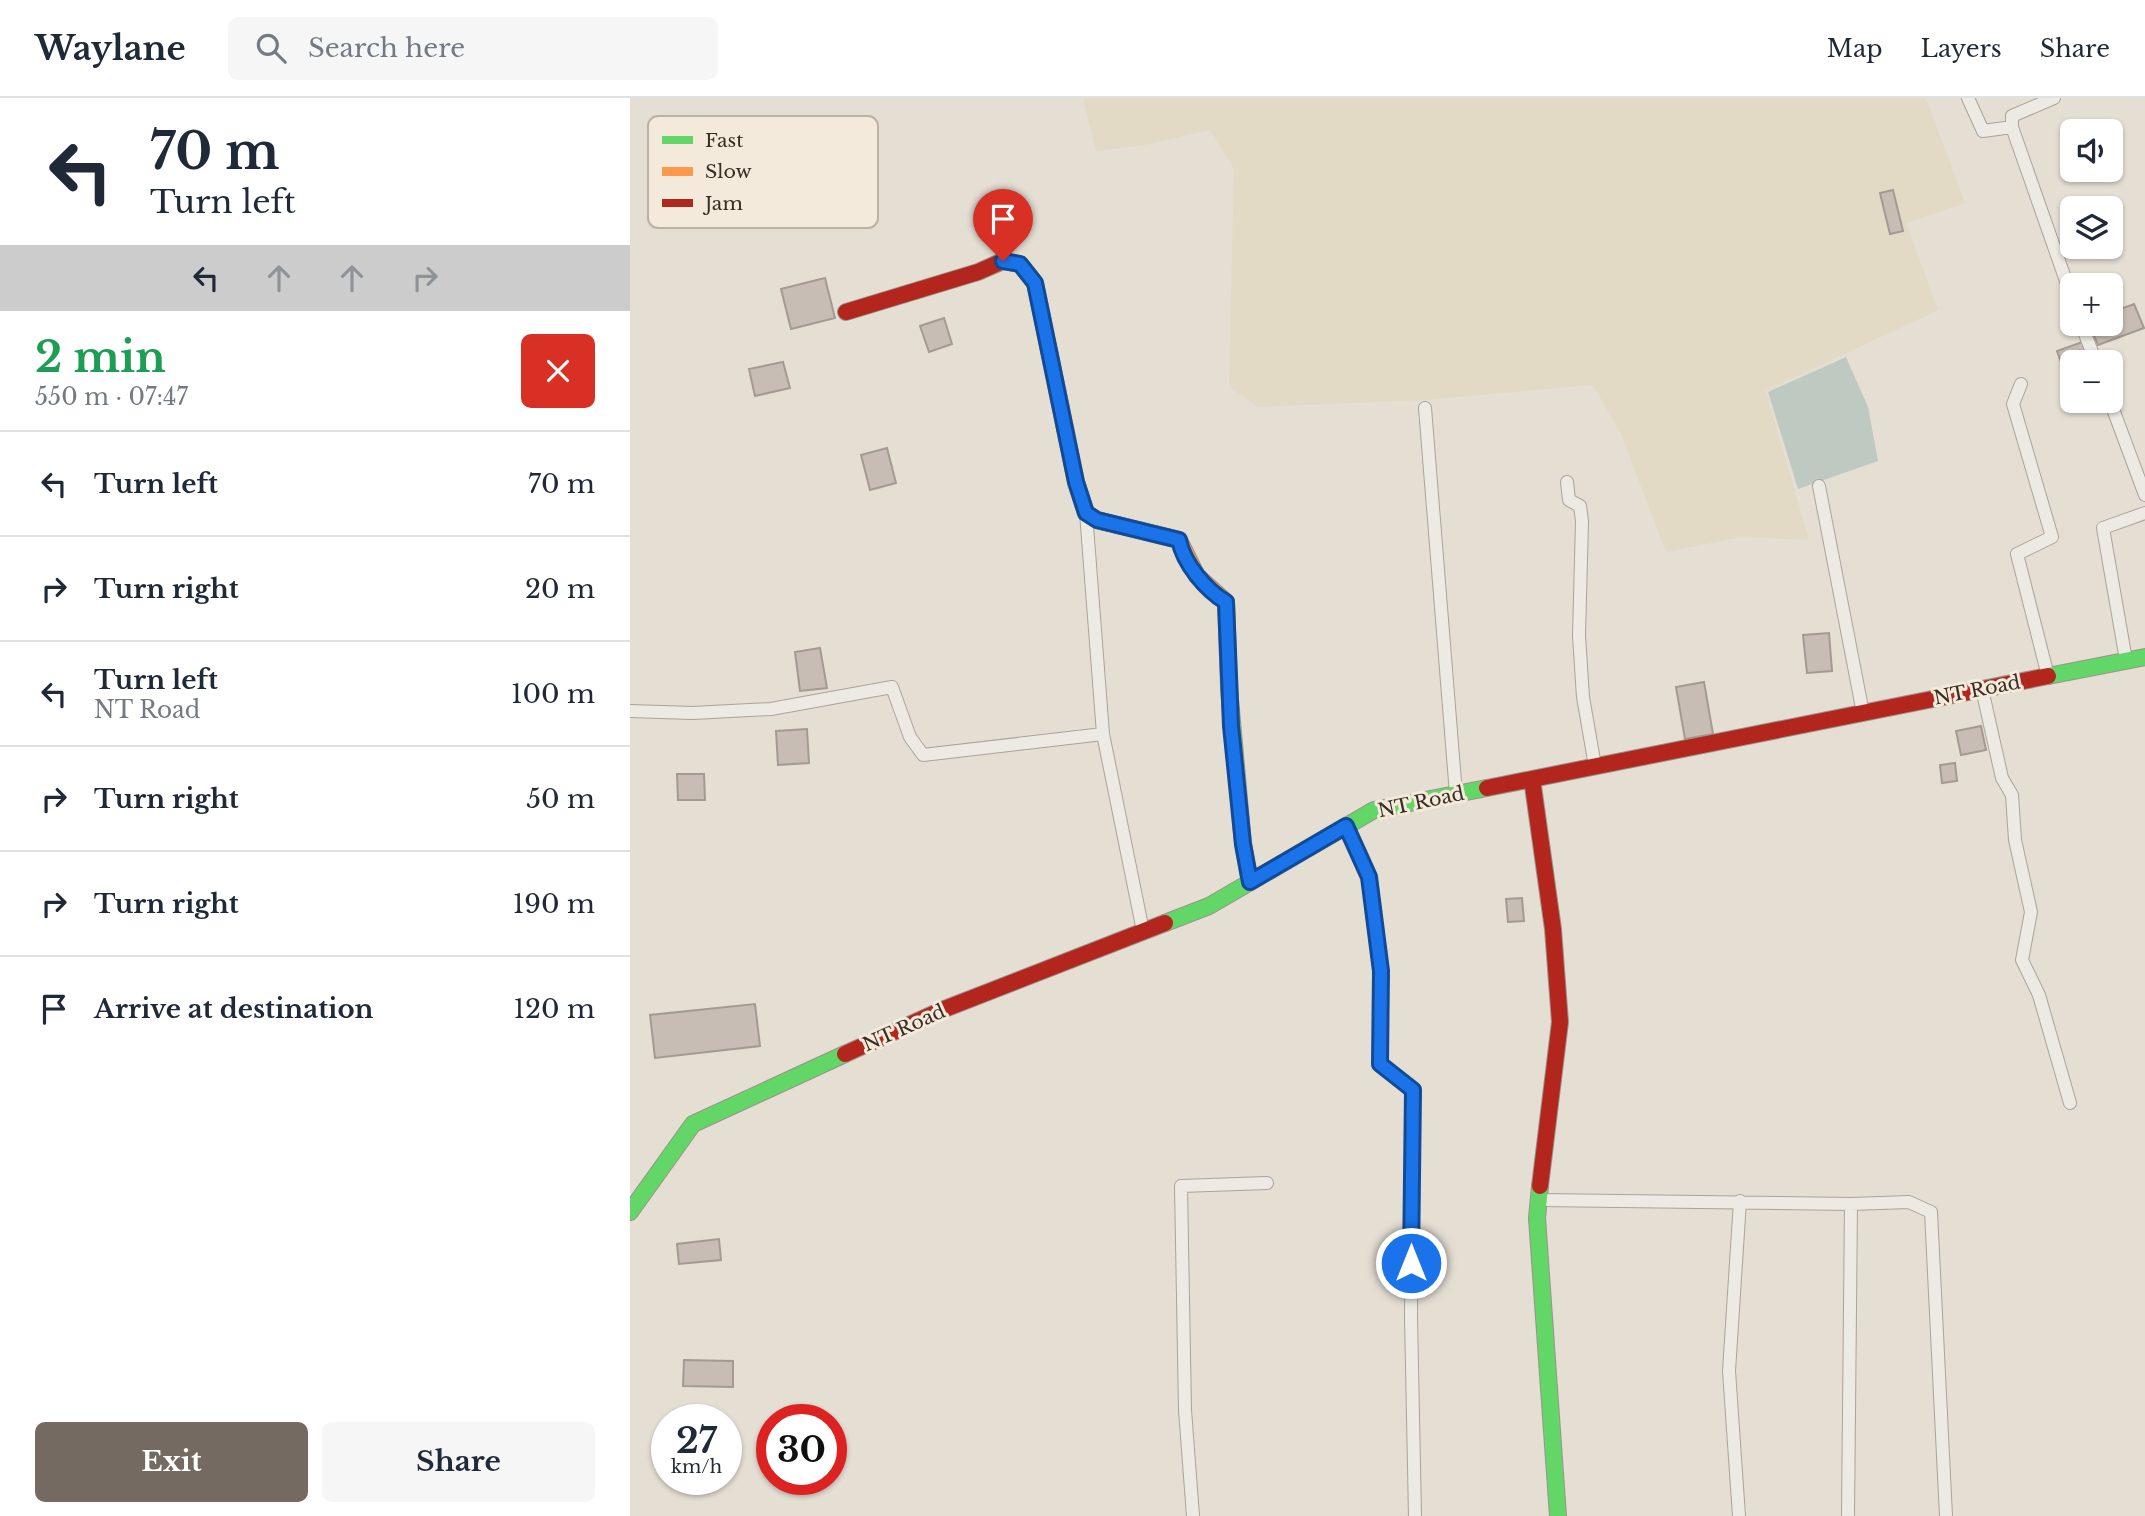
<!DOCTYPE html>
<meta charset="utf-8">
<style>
body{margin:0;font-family:"Libre Baskerville",serif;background:#f6f6f7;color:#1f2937;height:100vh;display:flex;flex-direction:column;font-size:26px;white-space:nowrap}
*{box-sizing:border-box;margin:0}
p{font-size:23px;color:#747a83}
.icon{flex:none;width:38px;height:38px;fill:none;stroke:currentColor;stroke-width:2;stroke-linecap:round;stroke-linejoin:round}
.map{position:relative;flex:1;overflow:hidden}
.panel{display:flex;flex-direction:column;background:#fff;width:630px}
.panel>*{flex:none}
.banner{background:#fff;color:#1f2937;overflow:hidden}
.controls{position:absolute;left:1430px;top:21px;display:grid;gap:14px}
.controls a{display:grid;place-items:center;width:63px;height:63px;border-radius:10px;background:#fff;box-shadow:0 2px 5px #0004;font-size:35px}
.speed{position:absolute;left:21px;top:1306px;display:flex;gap:14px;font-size:35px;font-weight:700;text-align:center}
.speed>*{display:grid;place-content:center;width:91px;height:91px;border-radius:50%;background:#fff;box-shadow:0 2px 5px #0004;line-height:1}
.speed small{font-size:18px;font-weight:400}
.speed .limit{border:10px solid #d22;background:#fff;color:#111}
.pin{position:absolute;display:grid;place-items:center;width:60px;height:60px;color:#fff;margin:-72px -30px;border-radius:50% 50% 50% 0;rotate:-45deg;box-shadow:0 0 7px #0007}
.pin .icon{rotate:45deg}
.me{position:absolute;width:77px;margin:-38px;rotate:0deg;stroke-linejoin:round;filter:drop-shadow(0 0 5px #0008)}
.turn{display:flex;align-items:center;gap:24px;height:147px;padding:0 35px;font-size:32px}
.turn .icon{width:91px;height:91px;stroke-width:2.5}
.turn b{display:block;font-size:49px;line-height:60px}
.lanes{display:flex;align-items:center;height:66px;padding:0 35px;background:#0003;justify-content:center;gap:35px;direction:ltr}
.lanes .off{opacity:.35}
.round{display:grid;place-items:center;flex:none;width:74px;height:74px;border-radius:10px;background:#f6f6f7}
.headline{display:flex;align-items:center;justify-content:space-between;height:119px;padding:0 35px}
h1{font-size:42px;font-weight:700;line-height:52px;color:#1e9e55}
.cta{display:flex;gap:14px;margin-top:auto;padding:14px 35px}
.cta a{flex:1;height:80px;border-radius:10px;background:#756a61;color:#fff;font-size:28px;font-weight:700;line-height:80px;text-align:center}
.cta a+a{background:#f6f6f7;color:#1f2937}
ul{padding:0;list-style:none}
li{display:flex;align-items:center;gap:21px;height:105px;padding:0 35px;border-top:2px solid #e0e1e3}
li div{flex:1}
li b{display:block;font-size:26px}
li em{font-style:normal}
header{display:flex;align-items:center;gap:42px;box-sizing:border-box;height:98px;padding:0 35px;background:#fff;border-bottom:2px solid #e0e1e3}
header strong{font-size:33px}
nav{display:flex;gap:38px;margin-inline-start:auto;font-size:24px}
.search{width:490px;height:63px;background:#f6f6f7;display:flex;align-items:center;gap:18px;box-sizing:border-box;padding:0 24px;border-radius:10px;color:#747a83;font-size:26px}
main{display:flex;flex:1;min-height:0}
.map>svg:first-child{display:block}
.farmland{fill:#e2dac5}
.water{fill:#bdc9c1}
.building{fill:#c8bdb4;stroke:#a59a92;stroke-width:2}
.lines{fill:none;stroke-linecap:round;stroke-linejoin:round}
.street-casing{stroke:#aaa39b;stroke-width:14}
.fast-casing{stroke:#9a938b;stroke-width:18}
.slow-casing{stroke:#9a938b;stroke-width:18}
.jam-casing{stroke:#9a938b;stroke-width:18}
.street{stroke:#ede9e3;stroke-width:12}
.fast{stroke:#63d668;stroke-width:16}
.slow{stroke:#ff974d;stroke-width:16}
.jam{stroke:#b3261e;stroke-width:16}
.route-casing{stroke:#114b97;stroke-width:18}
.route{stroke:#1a73e8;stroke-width:12}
.labels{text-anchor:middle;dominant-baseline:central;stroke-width:6;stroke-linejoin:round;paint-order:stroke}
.street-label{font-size:19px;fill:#392c23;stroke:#f3eadb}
.key{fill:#f3eadb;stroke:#bbb1a4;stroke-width:2}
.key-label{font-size:19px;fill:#392c23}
</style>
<header>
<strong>Waylane</strong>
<div class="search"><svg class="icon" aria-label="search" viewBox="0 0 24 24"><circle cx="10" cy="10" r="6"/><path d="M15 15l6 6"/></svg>Search here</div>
<nav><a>Map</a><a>Layers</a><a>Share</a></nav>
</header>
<main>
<section class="panel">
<div class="banner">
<div class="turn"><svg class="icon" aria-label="left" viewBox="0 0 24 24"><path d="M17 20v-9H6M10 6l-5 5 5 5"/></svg><div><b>70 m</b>Turn left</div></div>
<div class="lanes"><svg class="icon" aria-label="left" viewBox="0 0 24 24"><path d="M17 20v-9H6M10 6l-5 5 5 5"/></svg><svg class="icon off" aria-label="ahead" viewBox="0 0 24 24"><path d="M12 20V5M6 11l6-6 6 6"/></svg><svg class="icon off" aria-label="ahead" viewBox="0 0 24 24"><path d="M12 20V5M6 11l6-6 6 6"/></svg><svg class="icon off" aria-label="right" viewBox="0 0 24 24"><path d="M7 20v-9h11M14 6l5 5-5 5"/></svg></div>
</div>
<div class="headline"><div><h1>2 min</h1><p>550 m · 07:47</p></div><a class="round" style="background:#d93025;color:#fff"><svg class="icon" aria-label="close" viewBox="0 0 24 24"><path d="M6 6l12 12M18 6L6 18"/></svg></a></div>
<ul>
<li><svg class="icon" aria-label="left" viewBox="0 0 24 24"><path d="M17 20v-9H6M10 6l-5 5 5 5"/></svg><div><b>Turn left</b></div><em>70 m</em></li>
<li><svg class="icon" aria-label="right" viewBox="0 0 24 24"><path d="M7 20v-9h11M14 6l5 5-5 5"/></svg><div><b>Turn right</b></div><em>20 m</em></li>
<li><svg class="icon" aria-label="left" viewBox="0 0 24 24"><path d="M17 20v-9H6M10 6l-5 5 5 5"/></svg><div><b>Turn left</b><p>NT Road</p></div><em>100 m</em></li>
<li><svg class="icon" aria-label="right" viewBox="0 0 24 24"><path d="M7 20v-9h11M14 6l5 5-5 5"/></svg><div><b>Turn right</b></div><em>50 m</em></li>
<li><svg class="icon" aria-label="right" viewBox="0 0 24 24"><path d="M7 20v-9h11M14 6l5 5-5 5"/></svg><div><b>Turn right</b></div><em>190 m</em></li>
<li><svg class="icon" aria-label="arrive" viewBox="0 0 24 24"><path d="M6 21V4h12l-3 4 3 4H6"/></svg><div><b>Arrive at destination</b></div><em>120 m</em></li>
</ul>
<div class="cta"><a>Exit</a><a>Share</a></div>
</section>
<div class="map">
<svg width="1515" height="1418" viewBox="0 0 1515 1418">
<rect width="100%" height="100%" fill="#e4ded3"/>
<!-- farmland -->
<path class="farmland" d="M453,0H1296L1335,105L1276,125L1308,212L1136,293L1179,442L1111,439L1036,454L991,336L963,287L794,302L628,309L599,288L604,71L580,32L514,47L466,53Z"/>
<!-- water -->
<path class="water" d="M1216,259L1238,309L1248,363L1168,391L1138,294Z"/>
<!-- building -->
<path class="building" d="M1263,92L1273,133L1260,136L1250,95Z
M195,180L205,220L161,231L151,191Z
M1504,206L1514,230L1468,247L1459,226H1480V215Z
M314,220L322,246L299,254L290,228Z
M1455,243L1463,264H1442V281L1438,283L1427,253Z
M153,264L160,290L125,298L119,271Z
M257,350L266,385L240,392L231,357Z
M1199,535L1202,573L1177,575L1173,537Z
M190,550L197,590L170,593L165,554Z
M1074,584L1083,636L1055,641L1046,589Z
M1351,628L1356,652L1331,657L1326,633Z
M177,631L179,665L148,667L146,633Z
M1325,665L1327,683L1312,685L1310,667Z
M47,676H74L75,702H48Z
M892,800L894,823L878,824L876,801Z
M125,906L130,948L25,960L20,917Z
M89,1141L91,1162L49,1166L47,1146Z
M54,1262L103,1263V1289L53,1288Z"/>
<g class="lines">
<defs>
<path id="street" d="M1338,0L1353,33L1382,29
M1424,0L1382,18V29L1442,200
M1451,226L1466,264
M1391,286L1383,306L1422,439L1387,456L1418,578
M1480,303L1515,397
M795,310L826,696
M937,384L939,402L950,408L952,423L949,538L953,599L965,668
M1189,388L1233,615
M456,415L473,636
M1496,562L1473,430L1515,415
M1352,591L1372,680L1382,697L1385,742L1401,814L1392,862L1409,897L1440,1005
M0,613L63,615L141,611L262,589L280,639L293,657L473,636L513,833
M716,728L739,779L751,873L750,966L783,992L781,1218L785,1418
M909,1102L1221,1106L1279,1104L1301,1114L1316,1418
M563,1418L555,1312L551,1088L637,1085
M1109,1418L1099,1273L1110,1103
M1218,1418L1221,1106"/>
<path id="fast" d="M1418,578L1515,559
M599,590L613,746L620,784
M535,825L579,808L744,712L857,690
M910,1088L907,1120L928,1418
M0,1114L63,1026L215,956"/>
<path id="slow" d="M420,257L446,384L456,415L467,422L549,442L567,478L596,504L599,590"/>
<path id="jam" d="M216,214L348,174L373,163L390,166L405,185L420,257
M902,681L923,831L930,924L910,1088
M857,690L1418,578
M215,956L312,912L535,825"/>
</defs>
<!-- street casing -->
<use href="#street" class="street-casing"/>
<!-- fast casing -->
<use href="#fast" class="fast-casing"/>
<!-- slow casing -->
<use href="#slow" class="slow-casing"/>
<!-- jam casing -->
<use href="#jam" class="jam-casing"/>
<!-- street -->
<use href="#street" class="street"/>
<!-- fast -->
<use href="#fast" class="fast"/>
<!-- slow -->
<use href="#slow" class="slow"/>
<!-- jam -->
<use href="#jam" class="jam"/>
</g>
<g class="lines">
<defs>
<path id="route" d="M373,163L390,166L405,185L446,384L456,415L467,422L549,442C554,466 576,492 596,504L601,628L613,746L620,784L716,728L739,779L751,873L750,966L783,992L781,1165"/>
</defs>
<!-- route casing -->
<use href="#route" class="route-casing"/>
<!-- route -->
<use href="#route" class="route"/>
</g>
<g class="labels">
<!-- street labels -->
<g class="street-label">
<text transform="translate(1347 592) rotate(-11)">NT Road</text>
<text transform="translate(791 704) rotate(-12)">NT Road</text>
<text transform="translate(274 930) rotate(-24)">NT Road</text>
</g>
</g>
<!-- legend -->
<rect x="18" y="18" width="230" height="112" rx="10" class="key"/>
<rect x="32" y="38" width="31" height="8" fill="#63d668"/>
<rect x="32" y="69" width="31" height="9" fill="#ff974d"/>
<rect x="32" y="101" width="31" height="8" fill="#b3261e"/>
<g class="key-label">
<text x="75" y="49">Fast</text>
<text x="75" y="80">Slow</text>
<text x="75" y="112">Jam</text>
</g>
</svg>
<div class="controls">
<a><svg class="icon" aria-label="sound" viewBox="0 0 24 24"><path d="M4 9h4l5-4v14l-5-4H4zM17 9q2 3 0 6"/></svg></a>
<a><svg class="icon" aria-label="layers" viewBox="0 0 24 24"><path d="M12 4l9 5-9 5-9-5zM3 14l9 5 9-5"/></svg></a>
<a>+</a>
<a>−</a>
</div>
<div class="speed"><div>27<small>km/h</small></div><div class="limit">30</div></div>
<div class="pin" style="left:373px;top:163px;background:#d93025"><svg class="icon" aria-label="arrive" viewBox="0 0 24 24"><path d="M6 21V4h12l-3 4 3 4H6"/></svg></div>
<svg class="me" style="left:781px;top:1165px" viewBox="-20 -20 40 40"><circle r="17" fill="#1a73e8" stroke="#fff" stroke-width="3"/><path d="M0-11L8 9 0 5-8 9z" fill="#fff"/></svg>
</div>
</main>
